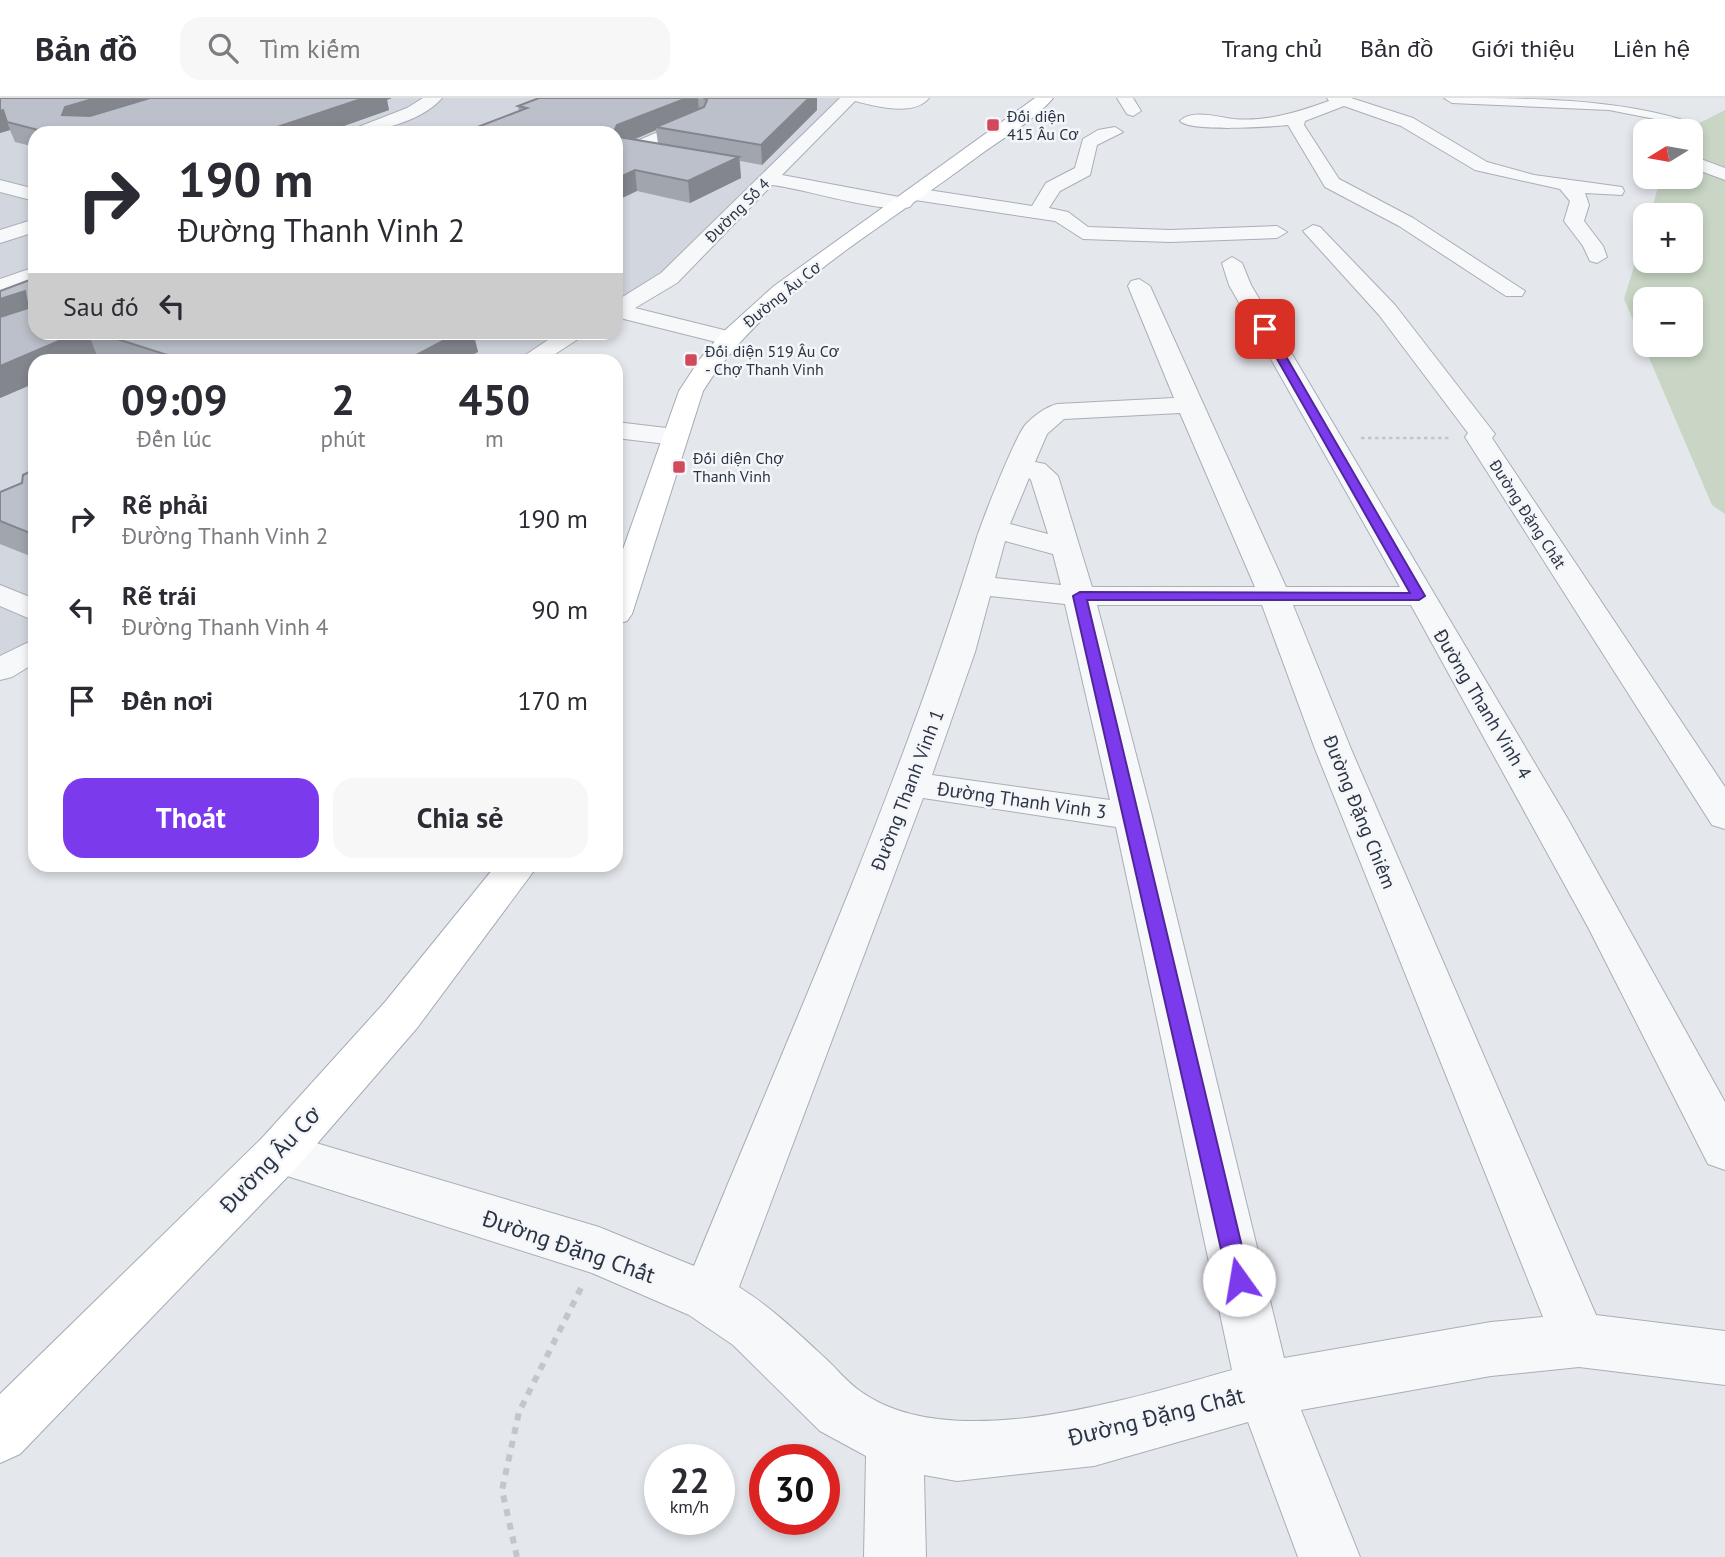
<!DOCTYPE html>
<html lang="vi">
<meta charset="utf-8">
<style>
body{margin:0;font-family:"PT Sans",sans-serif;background:#f7f7f7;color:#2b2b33;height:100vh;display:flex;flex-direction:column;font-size:26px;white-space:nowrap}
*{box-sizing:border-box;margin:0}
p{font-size:23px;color:#7c7c81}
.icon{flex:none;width:38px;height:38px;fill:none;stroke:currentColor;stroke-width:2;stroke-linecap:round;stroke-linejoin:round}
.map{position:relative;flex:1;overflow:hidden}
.side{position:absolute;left:28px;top:256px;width:595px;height:518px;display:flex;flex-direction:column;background:#fff;border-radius:21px;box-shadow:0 4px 10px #0003}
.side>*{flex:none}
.guide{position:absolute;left:28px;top:28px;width:595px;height:214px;border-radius:21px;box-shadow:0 4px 10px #0003;background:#fff;color:#2b2b33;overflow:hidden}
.needle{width:46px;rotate:259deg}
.fabs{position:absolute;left:1633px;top:21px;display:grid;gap:14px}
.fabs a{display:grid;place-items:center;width:70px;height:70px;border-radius:14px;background:#fff;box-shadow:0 4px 10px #0003;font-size:35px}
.speed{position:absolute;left:644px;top:1346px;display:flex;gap:14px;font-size:35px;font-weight:700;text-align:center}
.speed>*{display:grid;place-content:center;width:91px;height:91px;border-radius:50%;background:#fff;box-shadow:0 4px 10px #0003;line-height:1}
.speed small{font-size:18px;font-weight:400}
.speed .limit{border:10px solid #d22;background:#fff;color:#111}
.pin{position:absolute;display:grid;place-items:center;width:60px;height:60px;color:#fff;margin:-30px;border-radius:14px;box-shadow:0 4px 10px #0006}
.me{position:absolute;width:77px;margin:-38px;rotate:347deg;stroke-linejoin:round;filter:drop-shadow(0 0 5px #0008)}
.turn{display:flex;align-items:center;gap:24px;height:147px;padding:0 35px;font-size:32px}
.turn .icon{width:91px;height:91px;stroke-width:2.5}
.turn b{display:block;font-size:49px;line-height:60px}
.then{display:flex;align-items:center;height:66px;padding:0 35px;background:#0003;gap:14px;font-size:26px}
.eta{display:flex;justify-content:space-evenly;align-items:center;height:119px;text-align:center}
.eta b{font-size:42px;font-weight:700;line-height:49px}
.cta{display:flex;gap:14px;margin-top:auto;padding:14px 35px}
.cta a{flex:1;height:80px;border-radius:21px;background:#7c3aed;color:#fff;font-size:28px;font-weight:700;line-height:80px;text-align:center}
.cta a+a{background:#f7f7f7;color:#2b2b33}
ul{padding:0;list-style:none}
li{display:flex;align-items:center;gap:21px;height:91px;padding:0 35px}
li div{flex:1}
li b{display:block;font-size:26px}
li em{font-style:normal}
header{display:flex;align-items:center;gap:42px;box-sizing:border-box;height:98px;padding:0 35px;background:#fff;border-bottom:2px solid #e1e1e2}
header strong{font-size:33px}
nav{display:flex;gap:38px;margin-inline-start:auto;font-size:24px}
.search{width:490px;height:63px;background:#f7f7f7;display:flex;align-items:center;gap:18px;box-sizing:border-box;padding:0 24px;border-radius:21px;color:#7c7c81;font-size:26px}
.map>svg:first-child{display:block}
.built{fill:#d2d6de}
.green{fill:#c9d6c5;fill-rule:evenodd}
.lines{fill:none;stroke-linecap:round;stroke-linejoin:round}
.minor-casing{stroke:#a9aeb7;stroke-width:2}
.major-casing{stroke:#a3abb8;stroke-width:2}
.path-far1{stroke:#c2c5cb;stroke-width:2.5;stroke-dasharray:3.5 3.5;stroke-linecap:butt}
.path{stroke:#c2c5cb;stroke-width:6;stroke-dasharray:7 7;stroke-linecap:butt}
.minor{fill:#f7f8fa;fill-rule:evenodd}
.major{fill:#fff;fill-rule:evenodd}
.wall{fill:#a1a5ae;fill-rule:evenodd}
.shaded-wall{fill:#83868d}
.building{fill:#bbc0ca;stroke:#83868d;stroke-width:2}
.route{fill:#7c3aed;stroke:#51269a;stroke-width:2}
.poi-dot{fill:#d1495b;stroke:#f4f6f9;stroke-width:2.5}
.labels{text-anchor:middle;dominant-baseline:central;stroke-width:5;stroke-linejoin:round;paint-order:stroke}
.far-poi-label{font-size:16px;fill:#2b3445;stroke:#f4f6f9;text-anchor:start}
.far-street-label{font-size:16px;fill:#2b3445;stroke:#f4f6f9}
.street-label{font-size:19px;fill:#2b3445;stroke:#f4f6f9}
.near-street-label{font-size:23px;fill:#2b3445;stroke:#f4f6f9}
</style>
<header>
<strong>Bản đồ</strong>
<div class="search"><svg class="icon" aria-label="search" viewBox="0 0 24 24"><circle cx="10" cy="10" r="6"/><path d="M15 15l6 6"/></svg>Tìm kiếm</div>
<nav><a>Trang chủ</a><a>Bản đồ</a><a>Giới thiệu</a><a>Liên hệ</a></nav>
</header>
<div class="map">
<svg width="1725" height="1459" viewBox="0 0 1725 1459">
<rect width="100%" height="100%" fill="#e4e7ec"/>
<!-- built -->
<path class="built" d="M0,0H849L669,180L616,212V35H35V234L577,235L528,262H35V547L0,567Z"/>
<!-- green -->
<path class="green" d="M1725,12V416L1712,407L1624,201L1645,133V163H1690V117H1650L1661,79H1690V33H1684ZM1645,201H1690V247H1645Z"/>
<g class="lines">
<defs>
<path id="minor" d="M423,0H442C420,25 373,35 343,35L407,10Z
M840,0H929C914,19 875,8 855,3L782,77L910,101L913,105L910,109C881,116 807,91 772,87L677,185L635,210L736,235L740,240L736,245L728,247L616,219V203L661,175Z
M1117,0H1133L1141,13L1133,18L1127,16Z
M1327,0H1351L1413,20L1487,64L1534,77L1622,89L1624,93L1622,97L1585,95L1589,107L1584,123L1603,148L1607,159L1597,165L1590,163L1583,148L1564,123L1570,103L1560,91L1475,72L1401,28L1344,8L1305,23L1304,27L1339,81L1413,120L1525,193L1522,198H1506L1399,128L1325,89L1288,27C1269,29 1190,34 1180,23C1191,11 1218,19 1233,21C1267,24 1298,14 1329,3Z
M1444,0C1523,0 1617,0 1689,24L1692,33L1690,36V33H1676L1660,22L1609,12L1452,5Z
M698,17L706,22L704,26L616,63V52Z
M1115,29L1123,34L1097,47L1090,77L1060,93L1049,110L1068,114L1088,129L1170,132L1277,128L1287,134L1277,140L1170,144L1083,141L1055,123L915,102L906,96L915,90L1032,108L1046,85L1075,70L1083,41L1098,32Z
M1690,57L1725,70V82L1690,69Z
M0,82L35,91V103L0,94Z
M35,121V134L0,145V132Z
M1313,127L1320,129L1395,207L1495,336L1492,340L1725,689V731L1712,727L1465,339L1468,335L1379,217L1303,133Z
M1232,159L1242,165L1251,187L1569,723L1725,1004V1072L1708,1066L1589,831L1411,507H1293L1351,651L1596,1217L1725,1233V1287L1579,1269L1491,1278L1301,1312L1360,1459H1298L1248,1324L1094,1368L957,1383L924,1377L926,1459H864L866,1358L820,1333L733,1247L689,1217L592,1175L262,1070L255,1055L262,1040L279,1034L599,1129L694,1168C792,928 900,690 976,442C982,423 1015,338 1026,326C1035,317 1046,309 1057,306L1174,300L1128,188L1131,183L1139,181L1150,188L1286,489H1400L1229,187L1222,165ZM1180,315L1255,489H1092L1058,378L1045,366L1035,364L1047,336L1064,321ZM1029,380L1031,382L1048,436L1010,426ZM1005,443L1053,456L1061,487L995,480ZM990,498L1065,506L1110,702L932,677L975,554ZM1097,507H1262L1315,651L1543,1219L1491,1224L1284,1260L1152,718ZM923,700L1116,729L1232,1272C1132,1300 951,1359 860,1293C847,1284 836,1270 825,1260C797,1234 771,1209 739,1189Z
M35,169V182L0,195V181Z
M382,234H411L397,245L443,257L447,262H409L368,252L364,247Z
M560,234H589L546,262H518Z
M616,324L675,331L684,333L688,339L684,345L675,347L616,340Z
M0,487L35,501V523L0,508Z
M35,541V565L12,579L0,582V558Z"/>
<path id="major" d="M1035,0H1053C1034,23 1001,41 977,59C886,128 764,195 703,293L632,516L627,523L616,526V471L679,293L700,261L722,235L774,188Z
M497,766H539L417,930L296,1070L20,1356L0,1365V1296L262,1040L385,904Z"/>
</defs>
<!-- minor casing -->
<use href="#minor" class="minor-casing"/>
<!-- major casing -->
<use href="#major" class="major-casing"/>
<!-- path-far1 -->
<path class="path-far1" d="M1361,340H1450"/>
<!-- path -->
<path class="path" d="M517,1459L502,1392L519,1314L582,1188"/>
<!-- minor -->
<use href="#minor" class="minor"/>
<!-- major -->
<use href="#major" class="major"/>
</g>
<!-- wall -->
<path class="wall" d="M0,0L387,2L389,12L324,35H35V49L15,44L10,32L0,35Z
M539,0H817V12L762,67L740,63L741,80L690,105L637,93L519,13L518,8ZM656,32L658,45L634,42Z
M35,234H305L306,238L364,239L408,238L407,234H473L478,254L462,262H112L97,258L87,262H35V285L0,300Z
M35,371V460L0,446V394L22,385Z"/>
<!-- shaded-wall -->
<path class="shaded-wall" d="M96,0H169L72,28L62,17L65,9Z
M364,0H392L387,2L389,12L324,35H272L271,31Z
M687,0H698L699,15L656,29V32L620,47L614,33L617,27Z
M809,0H817V12L762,67L761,47Z
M3,12L10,32L0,35V13Z
M739,59L741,80L690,105L688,83Z
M635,72L637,93L616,103V81Z
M25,193L35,215L0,231V201Z
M80,234H88L97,258L87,262H35V285L0,300V268Z
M281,234H305L309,247L293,255L280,236Z
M460,234H473L478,254L462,262H407Z"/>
<!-- building -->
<path class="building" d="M0,0H96L65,9L62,17L90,18L150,0H364L271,31L289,35H50L7,24L3,12L0,13Z
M539,0H687L617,27L614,33L616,35H462L527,10L518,8Z
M704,0H809L761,47L656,29L704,9L707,2Z
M616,35L619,39L739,59L688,83L635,72L616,81Z
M35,180V234H80L0,268V219L28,210L25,193L0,201V193Z
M95,234H281L280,236L283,238H313L322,234H347L364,239L373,234H385L402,238H443L441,234H460L407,262H183Z
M35,371V437L0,423V394L22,385L23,377Z"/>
<!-- route -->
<path class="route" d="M1265,228L1270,231L1425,498L1419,502H1087L1250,1182L1247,1189L1239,1192L1231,1189L1228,1182L1073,498L1080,494L1410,495L1260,231Z"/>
<!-- markers -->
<g class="poi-dot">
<rect x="986" y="20" width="14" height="14" rx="3.5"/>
<rect x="684" y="255" width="14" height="14" rx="3.5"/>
<rect x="672" y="362" width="14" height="14" rx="3.5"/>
</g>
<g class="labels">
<!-- far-poi labels -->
<g class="far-poi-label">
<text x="1007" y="18">Đối diện<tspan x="1007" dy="18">415 Âu Cơ</tspan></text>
<text x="705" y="253">Đối diện 519 Âu Cơ<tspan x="705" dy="18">- Chợ Thanh Vinh</tspan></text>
<text x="693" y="360">Đối diện Chợ<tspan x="693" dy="18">Thanh Vinh</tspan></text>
</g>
<!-- far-street labels -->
<g class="far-street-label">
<text transform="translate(737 112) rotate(-45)">Đường Số 4</text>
<text transform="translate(782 196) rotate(-39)">Đường Âu Cơ</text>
<text transform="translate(1528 416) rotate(57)">Đường Đặng Chất</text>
</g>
<!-- street labels -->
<g class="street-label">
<text transform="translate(1483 606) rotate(59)">Đường Thanh Vinh 4</text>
<text transform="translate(907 692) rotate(-69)">Đường Thanh Vinh 1</text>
<text transform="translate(1022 702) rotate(8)">Đường Thanh Vinh 3</text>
<text transform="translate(1360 714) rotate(68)">Đường Đặng Chiêm</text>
</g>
<!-- near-street labels -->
<g class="near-street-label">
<text transform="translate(270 1061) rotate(-47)">Đường Âu Cơ</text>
<text transform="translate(569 1148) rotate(19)">Đường Đặng Chất</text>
<text transform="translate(1156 1318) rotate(-14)">Đường Đặng Chất</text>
</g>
</g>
</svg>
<div class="fabs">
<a><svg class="needle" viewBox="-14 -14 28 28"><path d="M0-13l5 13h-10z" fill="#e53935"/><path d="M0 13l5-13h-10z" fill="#7c7c81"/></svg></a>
<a>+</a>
<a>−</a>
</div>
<div class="speed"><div>22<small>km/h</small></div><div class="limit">30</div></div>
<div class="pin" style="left:1265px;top:231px;background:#d93025"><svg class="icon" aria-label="arrive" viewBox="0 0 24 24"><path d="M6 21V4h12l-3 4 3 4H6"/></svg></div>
<svg class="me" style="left:1239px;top:1182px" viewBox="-20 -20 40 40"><circle r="19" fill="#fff"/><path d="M0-13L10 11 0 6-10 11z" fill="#7c3aed"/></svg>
<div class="guide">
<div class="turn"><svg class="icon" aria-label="right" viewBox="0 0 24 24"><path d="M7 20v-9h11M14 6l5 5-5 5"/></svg><div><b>190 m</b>Đường Thanh Vinh 2</div></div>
<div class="then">Sau đó<svg class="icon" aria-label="left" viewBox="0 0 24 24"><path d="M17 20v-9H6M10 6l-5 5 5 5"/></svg></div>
</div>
<section class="side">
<div class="eta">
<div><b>09:09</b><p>Đến lúc</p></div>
<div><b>2</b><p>phút</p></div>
<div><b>450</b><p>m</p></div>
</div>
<ul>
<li><svg class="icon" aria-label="right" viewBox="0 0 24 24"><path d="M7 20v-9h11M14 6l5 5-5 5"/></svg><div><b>Rẽ phải</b><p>Đường Thanh Vinh 2</p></div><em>190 m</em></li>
<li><svg class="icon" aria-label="left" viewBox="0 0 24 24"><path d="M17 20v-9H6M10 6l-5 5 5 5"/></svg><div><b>Rẽ trái</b><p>Đường Thanh Vinh 4</p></div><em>90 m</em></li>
<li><svg class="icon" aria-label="arrive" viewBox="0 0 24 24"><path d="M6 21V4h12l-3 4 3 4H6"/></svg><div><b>Đến nơi</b></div><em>170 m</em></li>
</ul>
<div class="cta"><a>Thoát</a><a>Chia sẻ</a></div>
</section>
</div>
